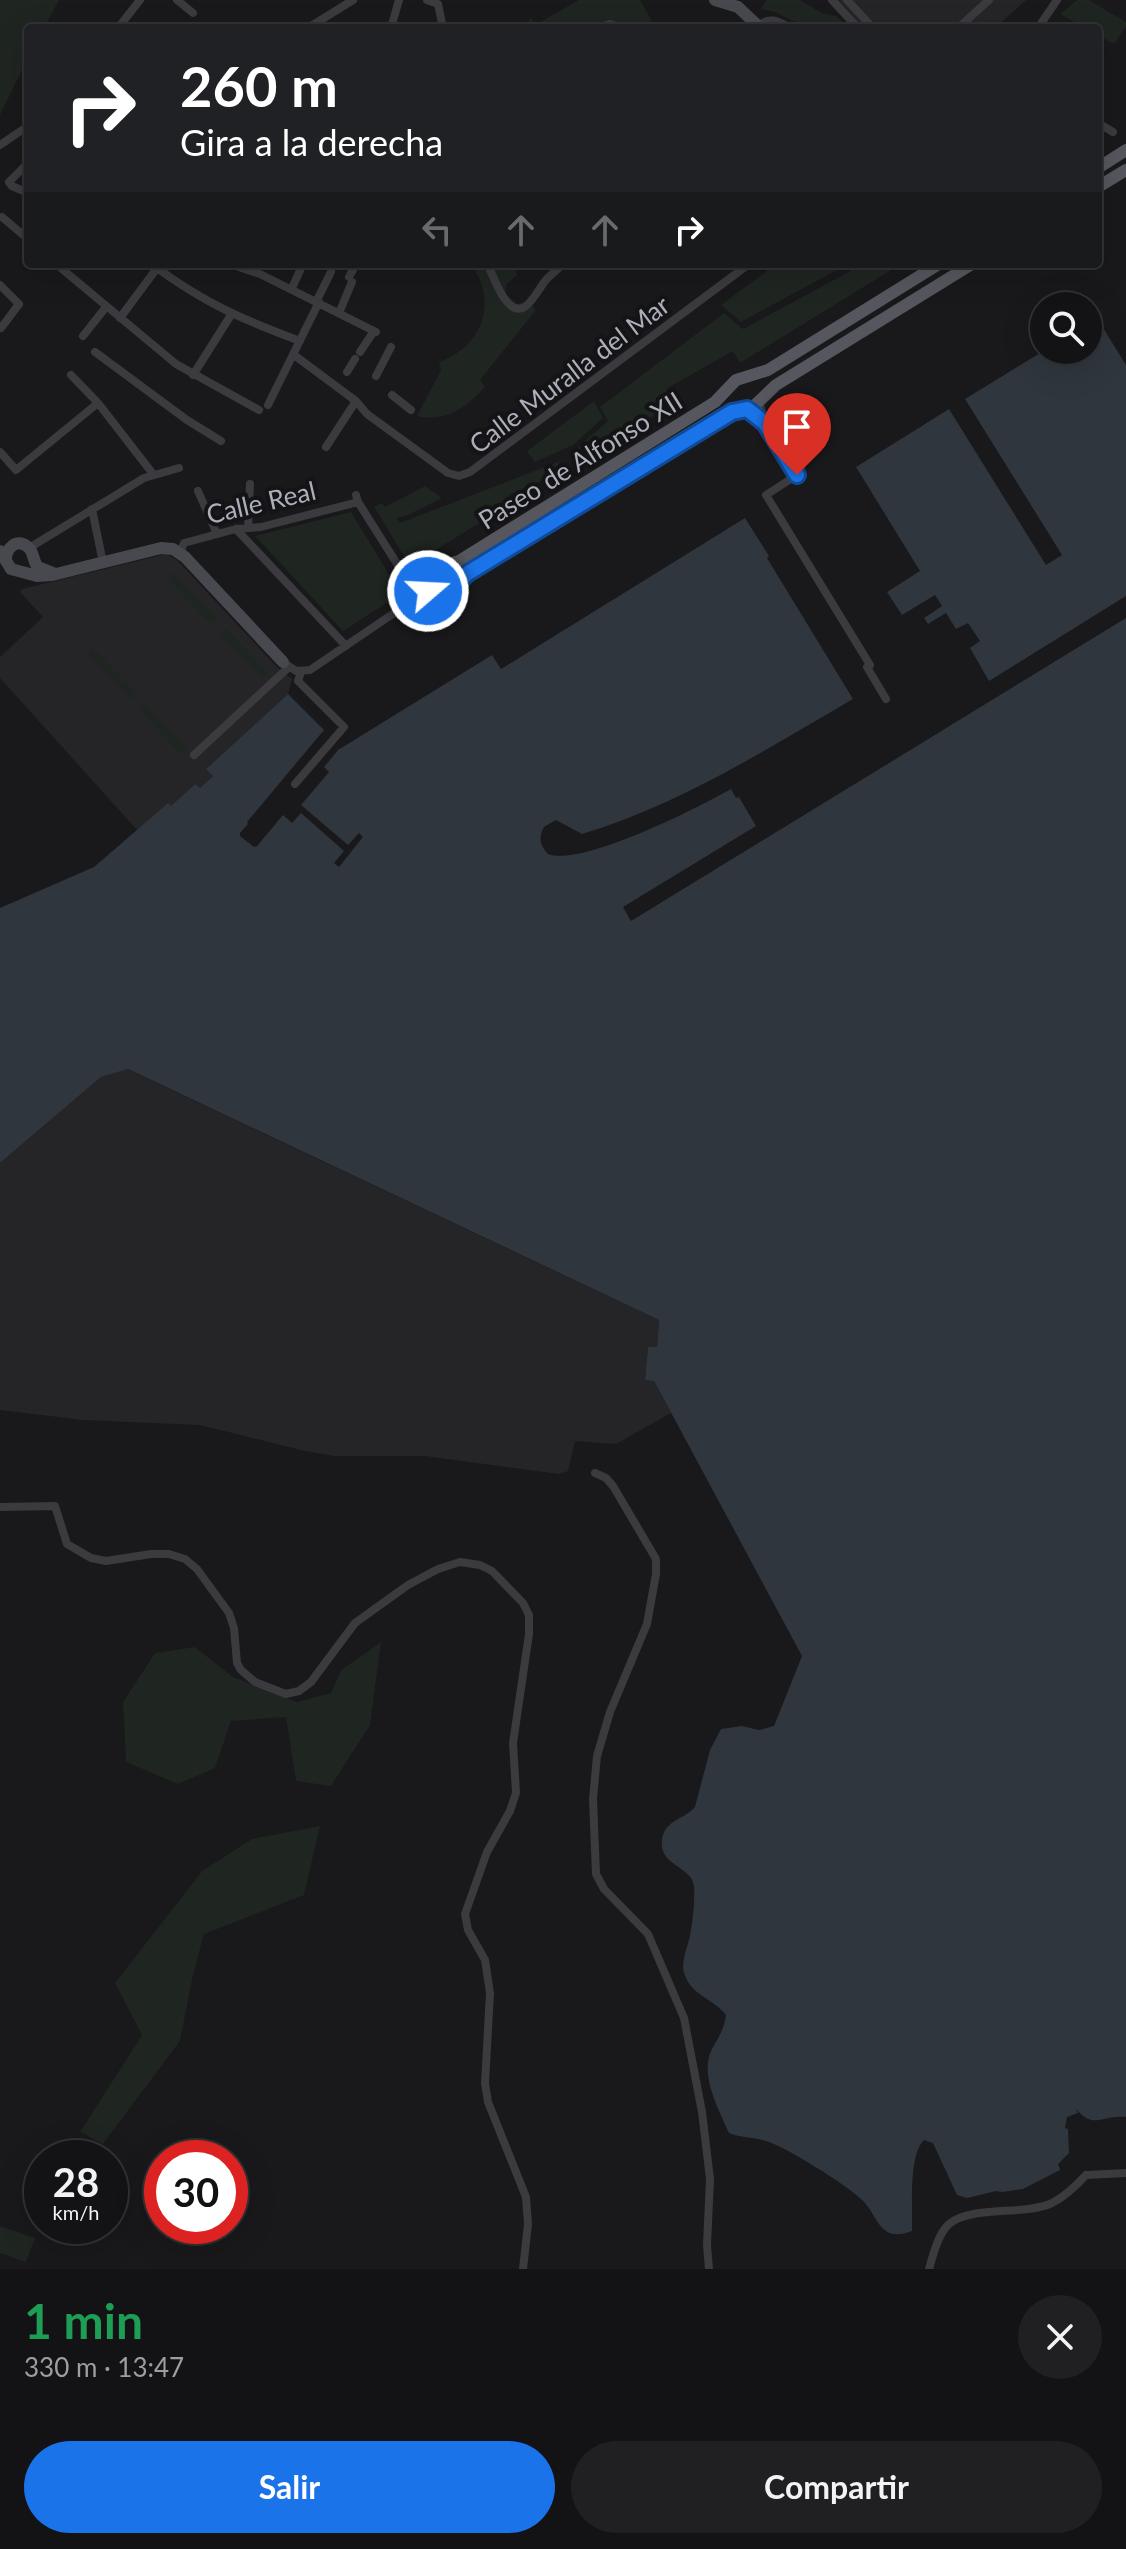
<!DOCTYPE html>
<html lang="es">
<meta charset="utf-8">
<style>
body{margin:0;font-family:Lato,sans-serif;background:#202022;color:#f1f3f6;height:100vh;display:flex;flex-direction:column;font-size:30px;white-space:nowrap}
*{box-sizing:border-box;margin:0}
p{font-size:26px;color:#9d9ea0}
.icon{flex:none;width:44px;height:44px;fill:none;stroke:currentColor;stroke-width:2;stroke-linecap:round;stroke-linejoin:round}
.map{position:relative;height:2269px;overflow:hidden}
.drawer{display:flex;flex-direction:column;background:#131214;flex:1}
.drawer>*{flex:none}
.hud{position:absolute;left:24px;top:24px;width:1078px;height:244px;border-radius:8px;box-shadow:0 8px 32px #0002,0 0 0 2px #323234;background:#202124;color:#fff;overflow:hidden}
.tools{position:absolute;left:1030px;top:292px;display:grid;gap:16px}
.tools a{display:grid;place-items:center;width:72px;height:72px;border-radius:50%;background:#131214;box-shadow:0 8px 32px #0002,0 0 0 2px #323234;font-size:40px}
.speed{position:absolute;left:24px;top:2140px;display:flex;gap:16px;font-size:40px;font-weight:700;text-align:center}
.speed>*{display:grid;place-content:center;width:104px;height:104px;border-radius:50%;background:#131214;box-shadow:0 8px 32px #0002,0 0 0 2px #323234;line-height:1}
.speed small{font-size:20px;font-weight:400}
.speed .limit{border:12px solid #d22;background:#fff;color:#111}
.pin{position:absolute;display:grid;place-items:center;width:68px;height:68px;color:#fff;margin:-82px -34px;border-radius:50% 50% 50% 0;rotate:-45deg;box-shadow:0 0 8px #0007}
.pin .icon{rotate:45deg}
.me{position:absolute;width:88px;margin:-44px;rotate:71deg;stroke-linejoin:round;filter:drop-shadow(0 0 6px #0008)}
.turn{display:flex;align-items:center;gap:28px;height:168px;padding:0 24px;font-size:36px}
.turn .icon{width:104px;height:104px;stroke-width:2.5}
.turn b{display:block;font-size:56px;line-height:68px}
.lanes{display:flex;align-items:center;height:76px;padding:0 24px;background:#0003;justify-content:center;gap:40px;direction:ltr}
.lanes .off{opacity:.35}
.round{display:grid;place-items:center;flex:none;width:84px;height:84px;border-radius:42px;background:#202022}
.head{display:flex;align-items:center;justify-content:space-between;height:136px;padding:0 24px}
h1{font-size:48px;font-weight:700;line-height:60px;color:#1e9e55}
.primary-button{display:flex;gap:16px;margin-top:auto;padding:16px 24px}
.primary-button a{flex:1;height:92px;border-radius:48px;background:#1a73e8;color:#fff;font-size:32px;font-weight:700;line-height:92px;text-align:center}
.primary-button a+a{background:#202022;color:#f1f3f6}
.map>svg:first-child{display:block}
.built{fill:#252527}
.green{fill:#1f2520}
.water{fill:#2f363d}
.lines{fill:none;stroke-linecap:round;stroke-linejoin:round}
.street{stroke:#3a3a3f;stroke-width:8}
.secondary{stroke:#48494f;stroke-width:12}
.primary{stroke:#56575e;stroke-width:12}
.route-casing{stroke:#114b97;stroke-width:20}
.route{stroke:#1a73e8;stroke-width:14}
.labels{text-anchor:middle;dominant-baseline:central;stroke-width:8;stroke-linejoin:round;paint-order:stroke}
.street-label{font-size:26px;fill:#acafb9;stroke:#141315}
</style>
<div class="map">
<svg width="1126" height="2269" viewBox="0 0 1126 2269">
<rect width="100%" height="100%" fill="#19181a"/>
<!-- built -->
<path class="built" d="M832,0H1026L995,28H858Z
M166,554L177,560L277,667L292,679L288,694L207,768L213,776L199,789L195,784L171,807L168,804L138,831L0,678V657L43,617L20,592L22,589Z
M127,1069L659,1320L657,1347H648L645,1379L654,1381L671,1413L616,1444L575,1441L568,1471L559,1474L425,1456H334L305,1451L200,1425L83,1420L0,1410V1163L101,1077Z"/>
<!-- green -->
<path class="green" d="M0,0H59L44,28H28V58L0,115Z
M579,0H640L656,28H525L530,18L537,24Z
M766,0H800L822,13L836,16L850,28H807L775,12L761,9Z
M1077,0H1089L1126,22V26L1114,44L1098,35V28H1085L1060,14Z
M471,264H514L517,275L506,285V294L517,304L529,301L536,310L480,380L485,387C468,407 444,423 417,416L441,370L439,362C483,346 498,302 471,264Z
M776,264H848L741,322L721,305Z
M863,264H868L870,270L874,264H901L740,363L733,351L666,389L674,403L607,444L575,450L608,421L600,407L724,313L743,329Z
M594,401L603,418L573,445L535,462L527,451Z
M560,461L554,475L509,495L510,504L410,566L374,507L382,503L385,507L425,486L442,498L408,515L397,518L400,523Z
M351,512L401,594L343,631L255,536Z
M174,573L217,619L211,624L168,578Z
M226,629L268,674L262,679L220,634Z
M93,648L136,694L131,699L88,653Z
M145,704L187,749L181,754L140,709Z
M381,1642L370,1725L331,1786L296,1781L286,1717L231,1721L215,1768L178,1784L126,1762L123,1702L155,1653L195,1647L233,1677L297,1702L331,1693L341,1670Z
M320,1826L304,1895L204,1934L193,1975L180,2041L103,2144L80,2132L142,2035L115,1983L202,1871L252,1839Z
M0,2226L35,2238L26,2262L0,2253Z"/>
<!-- water -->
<path class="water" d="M1097,318L1126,365V596L989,681L970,648L980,641L968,623L956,629L946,613L928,624L924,618L942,606L935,595L902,615L887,592L920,571L856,467L949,409L1046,565L1062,555L965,399L1045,350H1088V324Z
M745,518L769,556L767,558L853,699C767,749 679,805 582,834L556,820L544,827C538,838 540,845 548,854C581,867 698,808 731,789L736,798L739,797L756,826L623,907L631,921L1126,618V2117C1101,2115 1094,2130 1076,2109L1078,2113L1067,2117L1065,2128L1068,2129L1069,2153L1058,2164L1060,2170L1023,2189L1002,2192L996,2191L967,2198L957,2195L933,2143L924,2140C908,2156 913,2208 912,2231C878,2244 879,2215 861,2199C845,2184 786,2147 766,2141C753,2137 741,2138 729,2133C719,2110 700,2076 711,2051C718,2038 724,2030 726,2015C715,2000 695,1997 686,1978C678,1964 689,1946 691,1930C693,1917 695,1901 694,1887C693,1866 658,1866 662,1840C665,1819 684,1820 695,1807L710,1750L721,1729L742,1726L759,1730L774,1726L802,1656L654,1381L645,1380L648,1347H657L659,1320L128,1069L101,1077L0,1163V908L94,867L168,803L171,806L195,784L200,788L213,776L206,769L288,694L324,730L247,822L248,824L240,833V836L254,847L257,846L283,815L292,823L301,813L344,851L334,863L339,867L363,837L359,833L348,845L301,805L329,772L324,767L338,750L492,655L501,669Z"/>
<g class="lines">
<!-- street -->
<path class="street" d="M177,0L193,13
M427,0L438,4L443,28
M832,0L858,28
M847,0L873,28
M758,27C769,15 779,22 791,28
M118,28L140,0
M308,28L353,0
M391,28L399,0
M597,28L610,24L625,28
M958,28L989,0
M1038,28L1057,0
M1098,123L1113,132
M0,145L28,126
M28,163L9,182L12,186L28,193
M2,217L28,239
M56,264L176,364L259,410
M230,264L260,274L376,332
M487,264C493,275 497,288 504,298C523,325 535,294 545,281C550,275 557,270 563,264
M157,268C206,304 244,320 300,341
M349,277L356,264
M0,285L19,304L1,328
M292,288L303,264
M317,300L331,272
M339,313L352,282
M120,318L160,264
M83,336L106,307
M95,352L187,420L221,441
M360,352L374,331
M294,355L356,401L367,414L448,473L459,476L470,472L749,264
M347,372L355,359
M71,375L98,403L153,474
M193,375L231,315
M376,376L391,347
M392,395L411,410
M759,401L765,423L797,475L766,495L870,665L867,667L886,699
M268,405L319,302
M326,447L356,401
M0,452L16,470L98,403
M198,491L217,534
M356,495L358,502L418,597
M92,509L103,563
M248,528L250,484
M236,529L346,646
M29,548L144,478L179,468
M180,553L184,543L236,529L261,527L358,502
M283,662L296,671L310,670L434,586
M194,755L289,667
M295,784L344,727L298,681L301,672
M595,1473L606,1478L613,1486L656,1559V1574L647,1624L610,1712L597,1756L593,1799L596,1874L604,1889L648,1934L684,2018L702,2112L710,2179L707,2245L709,2269
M0,1507L55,1506L67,1544L91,1558L106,1561L151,1554H169L185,1559L197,1569L229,1613L234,1628L237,1663L241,1670L255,1682L286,1694L299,1691L311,1682L355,1623L408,1585L438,1569L460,1562L480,1565L492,1571L523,1603L529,1615V1634L513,1743L516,1793L510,1811L487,1852L465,1914L468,1930L485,1960L490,1993L485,2083L488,2102L526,2197L528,2224L523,2269
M929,2269C933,2255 938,2234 949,2224C971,2205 1024,2216 1052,2203C1066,2196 1076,2186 1086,2175L1126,2173"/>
<!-- secondary -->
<path class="secondary" d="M715,0L738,7L760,28
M0,551L11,569L37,576L52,575L161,548L173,549L185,557L283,662
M6,561C5,549 17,536 29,548C34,553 33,562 38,567L53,573"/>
<!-- primary -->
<path class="primary" d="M1098,168L1126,150
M1098,187L1126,170
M939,264L768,370L736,380L715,402L459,561L439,567L432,574L434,586L442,591L451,589L468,573L724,416L753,407L776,385L972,264"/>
</g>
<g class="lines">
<defs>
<path id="route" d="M428,591L434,586L442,591L451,589L468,573L732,412L747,409L765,423L797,475"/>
</defs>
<!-- route casing -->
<use href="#route" class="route-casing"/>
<!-- route -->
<use href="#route" class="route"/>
</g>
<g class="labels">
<!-- street labels -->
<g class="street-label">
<text transform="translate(569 374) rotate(-37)">Calle Muralla del Mar</text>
<text transform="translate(580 460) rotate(-32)">Paseo de Alfonso XII</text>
<text transform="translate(261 502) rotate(-13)">Calle Real</text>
</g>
</g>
</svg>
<div class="tools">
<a><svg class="icon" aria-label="search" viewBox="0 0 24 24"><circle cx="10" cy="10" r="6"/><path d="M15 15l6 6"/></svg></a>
</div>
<div class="speed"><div>28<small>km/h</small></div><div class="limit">30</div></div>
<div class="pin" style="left:797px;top:475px;background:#d93025"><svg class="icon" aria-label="arrive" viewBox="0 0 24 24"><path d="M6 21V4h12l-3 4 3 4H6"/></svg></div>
<svg class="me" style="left:428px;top:591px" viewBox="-20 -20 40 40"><circle r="17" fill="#1a73e8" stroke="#fff" stroke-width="3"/><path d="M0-11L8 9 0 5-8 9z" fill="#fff"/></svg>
<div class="hud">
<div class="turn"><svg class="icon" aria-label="right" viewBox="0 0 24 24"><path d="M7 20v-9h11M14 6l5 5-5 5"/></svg><div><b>260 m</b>Gira a la derecha</div></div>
<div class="lanes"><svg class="icon off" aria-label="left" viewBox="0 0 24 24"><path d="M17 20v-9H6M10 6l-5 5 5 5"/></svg><svg class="icon off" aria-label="ahead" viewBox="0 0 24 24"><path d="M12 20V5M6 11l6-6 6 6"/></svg><svg class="icon off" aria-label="ahead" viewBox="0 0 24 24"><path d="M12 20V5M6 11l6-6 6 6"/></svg><svg class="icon" aria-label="right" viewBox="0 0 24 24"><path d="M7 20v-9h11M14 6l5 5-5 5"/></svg></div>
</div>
</div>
<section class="drawer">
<div class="head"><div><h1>1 min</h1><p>330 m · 13:47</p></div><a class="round"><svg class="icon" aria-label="close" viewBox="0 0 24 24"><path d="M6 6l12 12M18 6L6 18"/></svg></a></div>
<div class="primary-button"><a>Salir</a><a>Compartir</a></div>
</section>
